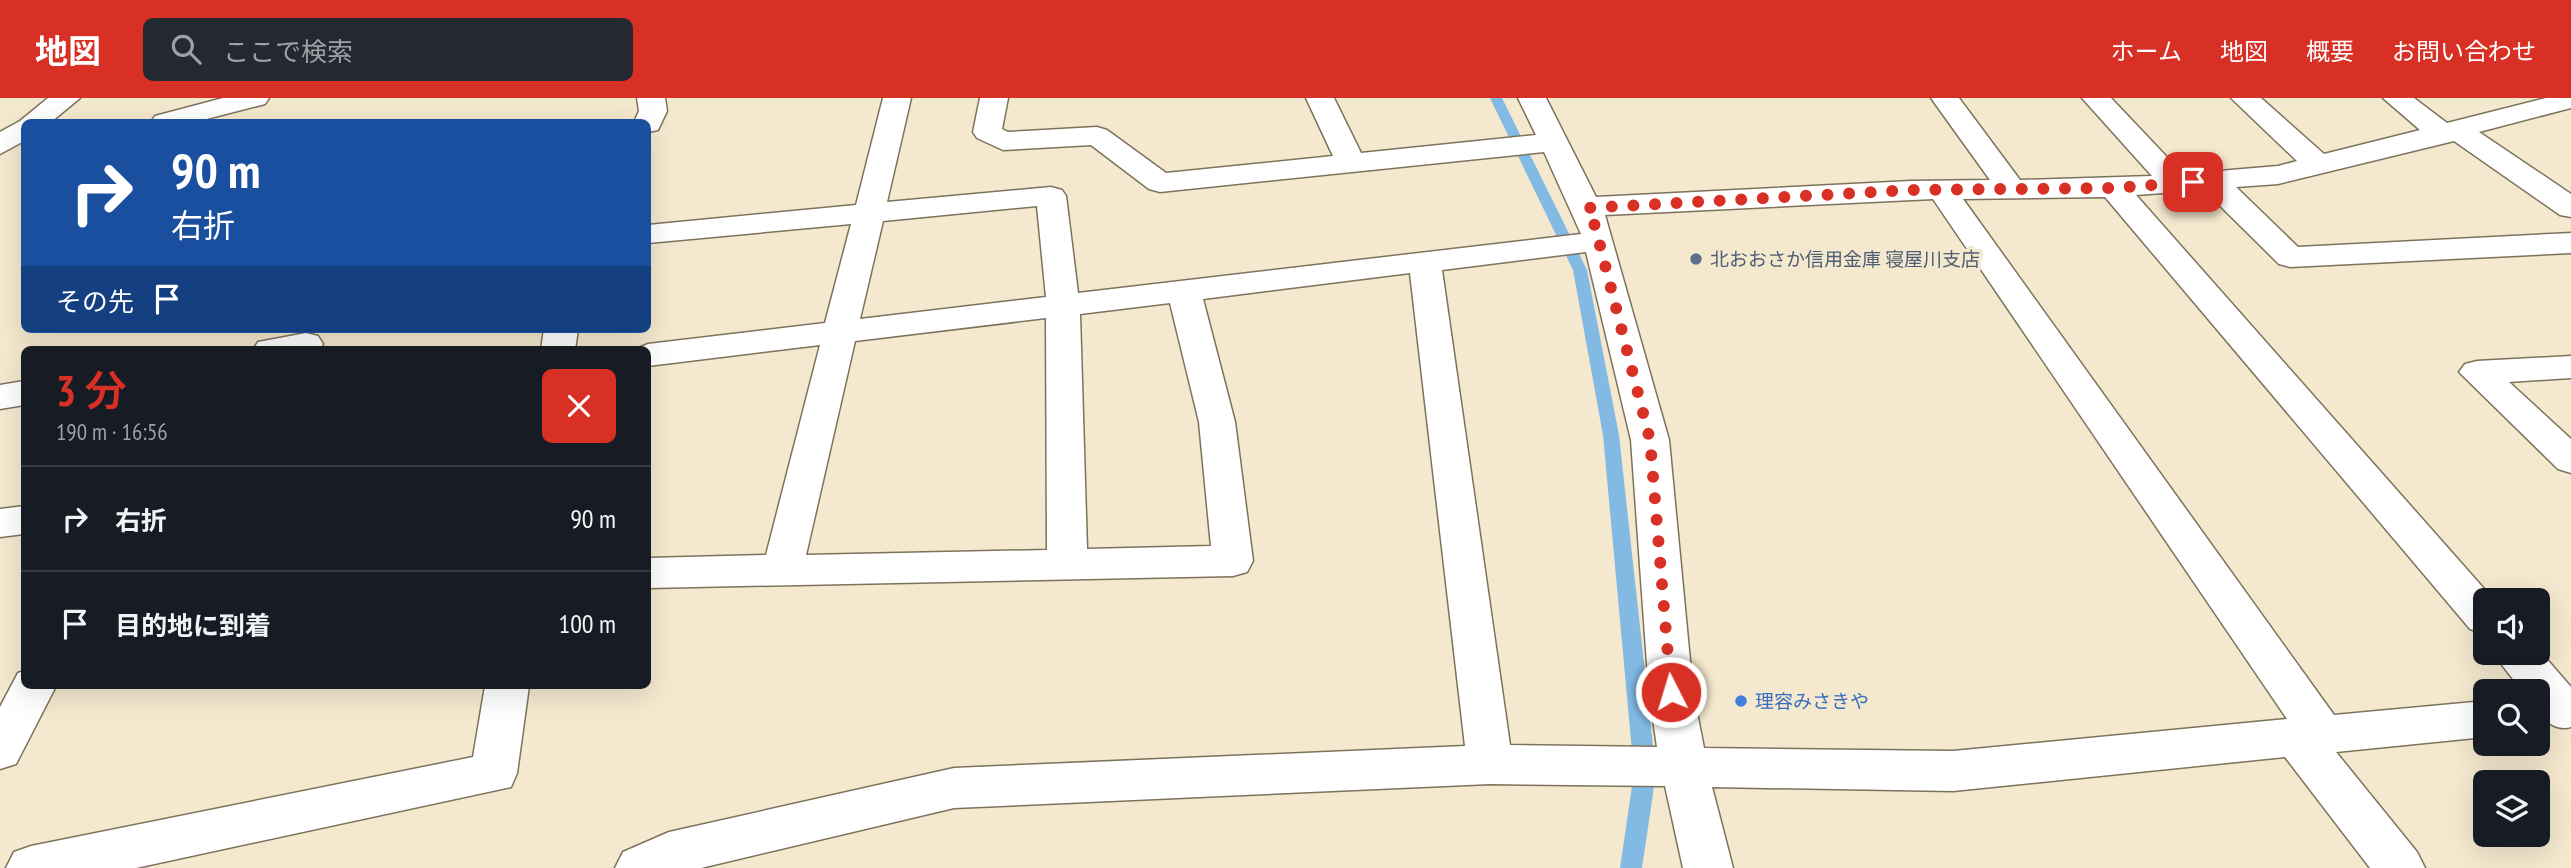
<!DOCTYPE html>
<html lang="ja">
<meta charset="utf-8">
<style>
body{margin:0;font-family:"PT Sans Narrow","Noto Sans JP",sans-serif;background:#242831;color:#f1f3f6;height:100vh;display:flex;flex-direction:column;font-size:26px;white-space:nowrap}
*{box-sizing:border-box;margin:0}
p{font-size:23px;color:#9ea1a6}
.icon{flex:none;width:38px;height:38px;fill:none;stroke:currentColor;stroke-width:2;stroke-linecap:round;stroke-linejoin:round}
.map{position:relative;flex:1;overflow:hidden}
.side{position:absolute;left:21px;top:248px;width:630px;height:343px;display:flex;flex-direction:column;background:#171b24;border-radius:10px;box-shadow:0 7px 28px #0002}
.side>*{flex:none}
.banner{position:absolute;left:21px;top:21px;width:630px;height:214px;border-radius:10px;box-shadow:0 7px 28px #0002;background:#1a4fa0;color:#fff;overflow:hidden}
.controls{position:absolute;left:2473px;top:490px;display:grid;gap:14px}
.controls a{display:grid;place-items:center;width:77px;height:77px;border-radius:10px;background:#171b24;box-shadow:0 7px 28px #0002;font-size:35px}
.pin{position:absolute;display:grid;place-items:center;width:60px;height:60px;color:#fff;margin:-30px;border-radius:14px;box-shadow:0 4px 10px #0006}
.me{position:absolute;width:77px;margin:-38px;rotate:355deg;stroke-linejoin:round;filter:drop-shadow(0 0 5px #0008)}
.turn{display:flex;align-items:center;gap:24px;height:147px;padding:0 35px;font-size:32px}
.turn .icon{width:91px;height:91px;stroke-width:2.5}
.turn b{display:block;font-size:49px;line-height:60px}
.then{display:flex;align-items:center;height:66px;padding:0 35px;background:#0003;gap:14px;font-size:26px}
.round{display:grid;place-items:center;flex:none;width:74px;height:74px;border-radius:10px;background:#242831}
.overview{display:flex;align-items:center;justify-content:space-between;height:119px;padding:0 35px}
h1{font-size:42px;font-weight:600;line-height:52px;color:#d93025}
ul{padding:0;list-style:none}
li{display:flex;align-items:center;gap:21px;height:105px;padding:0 35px;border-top:2px solid #363941}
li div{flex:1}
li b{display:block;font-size:26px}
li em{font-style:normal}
header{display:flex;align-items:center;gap:42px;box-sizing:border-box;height:98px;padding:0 35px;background:#d93025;color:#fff}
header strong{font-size:33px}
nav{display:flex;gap:38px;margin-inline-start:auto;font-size:24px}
.search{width:490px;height:63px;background:#242831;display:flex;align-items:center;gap:18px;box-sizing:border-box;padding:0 24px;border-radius:10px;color:#9ea1a6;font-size:26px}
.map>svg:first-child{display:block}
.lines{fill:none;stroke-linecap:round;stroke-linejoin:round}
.stream{fill:#82bae4;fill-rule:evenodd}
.minor-casing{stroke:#7d735c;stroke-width:3}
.minor{fill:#fff;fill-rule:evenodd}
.route{stroke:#d93025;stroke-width:12;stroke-dasharray:0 21.6}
.service-dot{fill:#5c6f8a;stroke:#f4e8ce;stroke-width:2.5}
.shop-dot{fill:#3f7fe0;stroke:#f4e8ce;stroke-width:2.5}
.labels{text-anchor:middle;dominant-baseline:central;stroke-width:7;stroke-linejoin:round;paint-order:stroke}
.service-label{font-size:19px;fill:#4e5e75;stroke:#f4e8ce;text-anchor:start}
.shop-label{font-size:19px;fill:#366cbe;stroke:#f4e8ce;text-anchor:start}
</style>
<header>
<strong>地図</strong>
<div class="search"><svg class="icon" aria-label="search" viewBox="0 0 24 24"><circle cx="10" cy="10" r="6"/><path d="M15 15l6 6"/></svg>ここで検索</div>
<nav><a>ホーム</a><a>地図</a><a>概要</a><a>お問い合わせ</a></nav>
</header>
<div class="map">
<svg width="2571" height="770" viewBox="0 0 2571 770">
<rect width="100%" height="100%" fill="#f4e8ce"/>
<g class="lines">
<!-- stream -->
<path class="stream" d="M1490,0H1502L1587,172L1619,337L1656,675L1642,770H1620L1634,675L1603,337L1573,172Z"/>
<defs>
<path id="minor" d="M48,0H80L51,24H24V43L0,56V34L20,23Z
M223,0H269L265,6L195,24H151L155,18Z
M637,0H665L667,13L658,32L648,34V24H634L639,13Z
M883,0H911L887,104L1051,89L1062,92L1066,98L1078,195L1581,136L1544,54L1160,94L1149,91L1091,47L1003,52L977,40L973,34L980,0H1008L1002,31L1008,34L1097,29L1107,32L1166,75L1333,58L1306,0H1334L1361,55L1536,37L1518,0H1546L1596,99L1911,83L1990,82L1931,0H1959L2020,82L2152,78L2082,0H2111L2183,76L2278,68L2297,63L2231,0H2261L2324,56L2420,32L2383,0H2414L2447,25L2546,0H2571V10L2479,34L2571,96V119L2560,117L2454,43L2278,86L2236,89L2298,149L2571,135V155L2290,169L2279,166L2204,92L2136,97L2494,502H2485V536L2470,531L2105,99L1963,101L2334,617L2485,603V639L2336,654L2417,754L2425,770H2370L2285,659L1953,693L1712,689L1733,770H1683L1665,688L1490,686L954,710L701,770H615L623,754L669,734L954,670L1465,648L1410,175L1203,201L1235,324L1253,463L1247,474L1233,478L648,490V460L766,457L820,247L648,268V252H634L648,246L825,225L851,126L648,145V127L856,107ZM1933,101L2287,621L1953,653L1704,650L1693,594L1669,342L1605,117ZM1037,108L1046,199L860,221L883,123ZM1586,154L1631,342L1649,594L1657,649L1510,647L1442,172ZM1170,205L1199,324L1211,448L1087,451L1080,216ZM1046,220L1047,452L806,457L855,243Z
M544,231H578L575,252H541Z
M306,235L318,238L323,246L319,252H253L258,244Z
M2571,258V280L2509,284L2571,341V375L2558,371L2459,274L2465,266L2477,263Z
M24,283V307L0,311V287Z
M24,408V436L0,439V411Z
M2538,551L2571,589V629C2559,633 2541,624 2538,611C2536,606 2538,598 2538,593H2522L2493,555H2538Z
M24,573V588H56L16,666L0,671V609L18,575Z
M485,588H529L517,675L511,689L136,770H6L14,754L31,748L473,659Z"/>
</defs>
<!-- minor casing -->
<use href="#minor" class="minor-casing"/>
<!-- minor -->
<use href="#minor" class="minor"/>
</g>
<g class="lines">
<!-- route -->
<path class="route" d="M1671,594L1650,342L1595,128L1587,110L1911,92L2113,90L2193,84"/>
</g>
<!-- markers -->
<circle class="service-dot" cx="1696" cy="161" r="7"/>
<circle class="shop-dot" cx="1741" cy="603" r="7"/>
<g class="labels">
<!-- service labels -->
<g class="service-label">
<text x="1710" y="161">北おおさか信用金庫 寝屋川支店</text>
</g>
<!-- shop labels -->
<g class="shop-label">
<text x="1755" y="603">理容みさきや</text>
</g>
</g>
</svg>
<div class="controls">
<a><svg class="icon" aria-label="sound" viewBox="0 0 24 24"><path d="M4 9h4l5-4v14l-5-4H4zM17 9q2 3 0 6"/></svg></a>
<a><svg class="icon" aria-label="search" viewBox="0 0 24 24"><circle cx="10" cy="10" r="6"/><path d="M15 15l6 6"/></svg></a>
<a><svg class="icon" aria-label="layers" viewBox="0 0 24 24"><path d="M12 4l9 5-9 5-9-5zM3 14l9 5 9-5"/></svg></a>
</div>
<div class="pin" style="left:2193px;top:84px;background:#d93025"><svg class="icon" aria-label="arrive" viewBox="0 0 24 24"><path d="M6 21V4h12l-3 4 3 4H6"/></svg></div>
<svg class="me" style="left:1671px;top:594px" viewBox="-20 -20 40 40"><circle r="17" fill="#d93025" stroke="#fff" stroke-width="3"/><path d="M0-11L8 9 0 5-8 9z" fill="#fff"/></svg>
<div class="banner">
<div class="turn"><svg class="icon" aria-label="right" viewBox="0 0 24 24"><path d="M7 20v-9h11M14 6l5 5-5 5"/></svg><div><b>90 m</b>右折</div></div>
<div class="then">その先<svg class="icon" aria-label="arrive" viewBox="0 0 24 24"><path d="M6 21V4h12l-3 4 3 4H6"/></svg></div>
</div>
<section class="side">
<div class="overview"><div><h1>3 分</h1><p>190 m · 16:56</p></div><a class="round" style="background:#d93025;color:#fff"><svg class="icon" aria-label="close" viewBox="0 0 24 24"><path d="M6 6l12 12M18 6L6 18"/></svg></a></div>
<ul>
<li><svg class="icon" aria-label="right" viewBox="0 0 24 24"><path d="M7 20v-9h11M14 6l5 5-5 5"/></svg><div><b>右折</b></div><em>90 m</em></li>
<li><svg class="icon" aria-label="arrive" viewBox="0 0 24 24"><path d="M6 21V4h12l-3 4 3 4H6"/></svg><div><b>目的地に到着</b></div><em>100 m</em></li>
</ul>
</section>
</div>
